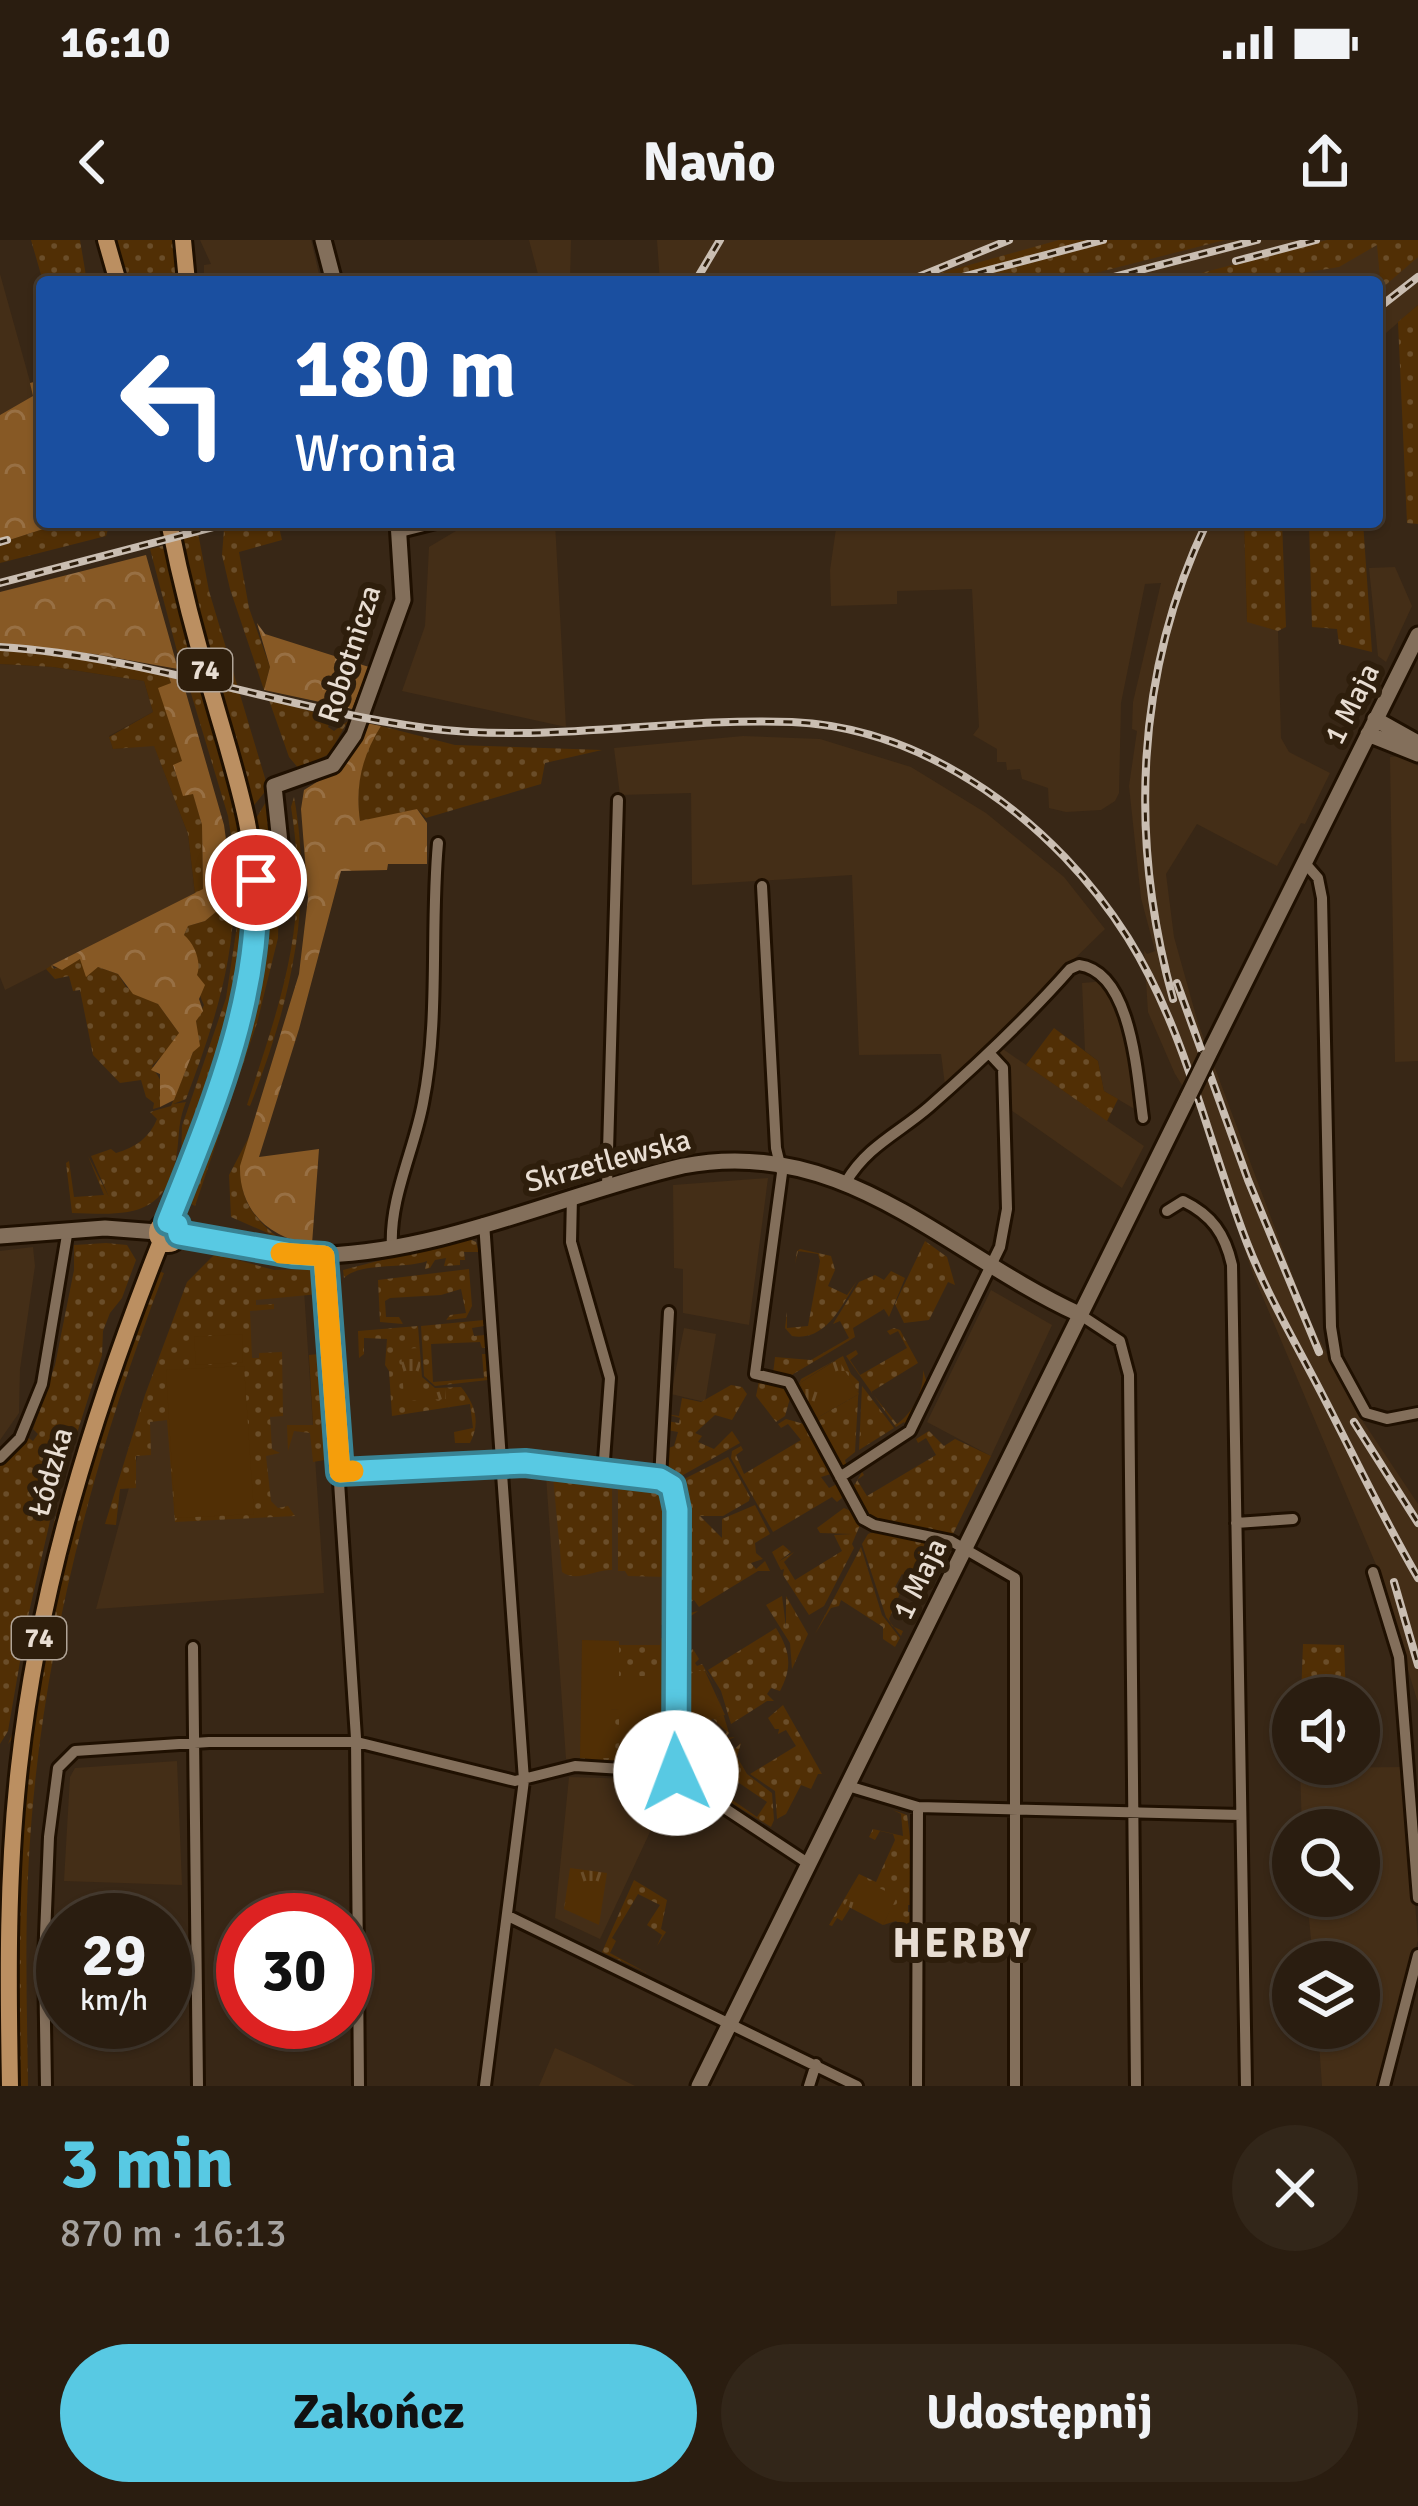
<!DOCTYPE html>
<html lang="pl">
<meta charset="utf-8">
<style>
body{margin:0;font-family:Signika,sans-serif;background:#322619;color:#f1f3f6;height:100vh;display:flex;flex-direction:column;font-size:45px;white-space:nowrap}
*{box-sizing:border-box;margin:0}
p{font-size:39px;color:#a5a29f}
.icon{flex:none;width:66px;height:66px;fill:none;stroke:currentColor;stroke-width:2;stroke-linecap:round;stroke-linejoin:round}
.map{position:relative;height:1846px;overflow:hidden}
.drawer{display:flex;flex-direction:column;background:#2a1d10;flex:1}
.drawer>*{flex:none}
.banner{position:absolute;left:36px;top:36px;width:1347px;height:252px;border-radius:12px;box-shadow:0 3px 9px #0004,0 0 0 3px #463b30;background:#1a4fa0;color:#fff;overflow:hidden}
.tools{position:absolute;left:1272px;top:1437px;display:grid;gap:24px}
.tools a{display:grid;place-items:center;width:108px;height:108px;border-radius:50%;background:#2a1d10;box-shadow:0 3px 9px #0004,0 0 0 3px #463b30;font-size:60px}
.speed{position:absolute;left:36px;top:1653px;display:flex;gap:24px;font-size:60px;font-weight:700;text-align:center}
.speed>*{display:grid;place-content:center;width:156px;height:156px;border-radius:50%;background:#2a1d10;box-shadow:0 3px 9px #0004,0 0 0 3px #463b30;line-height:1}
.speed small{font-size:30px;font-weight:400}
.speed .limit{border:18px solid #d22;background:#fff;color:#111}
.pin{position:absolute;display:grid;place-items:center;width:102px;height:102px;color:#fff;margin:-51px;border:6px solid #fff;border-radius:50%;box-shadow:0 3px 12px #0007}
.me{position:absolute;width:132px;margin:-66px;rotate:358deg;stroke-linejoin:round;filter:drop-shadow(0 0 9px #0008)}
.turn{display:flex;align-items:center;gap:42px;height:252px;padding:0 60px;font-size:54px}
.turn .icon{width:156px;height:156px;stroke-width:2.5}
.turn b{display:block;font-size:84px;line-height:102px}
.round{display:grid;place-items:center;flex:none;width:126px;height:126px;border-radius:63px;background:#322619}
.overview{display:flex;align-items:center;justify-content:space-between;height:204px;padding:0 60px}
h1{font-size:72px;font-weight:800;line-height:90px;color:#58c9e3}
.cta{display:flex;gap:24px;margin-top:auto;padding:24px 60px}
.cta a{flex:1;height:138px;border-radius:72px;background:#58c9e3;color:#111;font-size:48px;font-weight:800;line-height:138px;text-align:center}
.cta a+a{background:#322619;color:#f1f3f6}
.status{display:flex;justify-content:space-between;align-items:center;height:84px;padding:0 60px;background:#2a1d10;direction:ltr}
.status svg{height:33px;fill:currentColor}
header{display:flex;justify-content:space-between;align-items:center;height:156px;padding:0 60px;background:#2a1d10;font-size:54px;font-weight:800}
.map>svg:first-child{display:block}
.built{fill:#442e17}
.grass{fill:url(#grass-dots);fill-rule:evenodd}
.forest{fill:url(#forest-crowns)}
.park{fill:url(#park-tufts)}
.pitch{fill:#512f05}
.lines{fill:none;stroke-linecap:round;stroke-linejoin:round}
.street-casing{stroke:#1f1001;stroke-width:16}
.secondary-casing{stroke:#1f1001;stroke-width:21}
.primary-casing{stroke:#1f1001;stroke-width:22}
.street{stroke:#836f5b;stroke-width:10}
.secondary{stroke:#836f5b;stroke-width:15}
.primary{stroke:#bb8f61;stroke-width:16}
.rail-casing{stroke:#cabeb2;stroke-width:8}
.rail{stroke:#2e1e0c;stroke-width:3;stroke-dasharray:9;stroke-linecap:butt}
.secondary-bridge-casing{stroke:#1f1001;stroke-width:21;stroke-linecap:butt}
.secondary-bridge{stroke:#836f5b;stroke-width:15}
.route-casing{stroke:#398394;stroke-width:30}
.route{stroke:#58c9e3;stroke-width:21}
.slow{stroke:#f59e0b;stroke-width:21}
.labels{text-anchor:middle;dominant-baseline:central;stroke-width:12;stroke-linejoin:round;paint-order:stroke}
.shield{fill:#2e1e0c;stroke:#b0a497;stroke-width:3}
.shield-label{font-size:27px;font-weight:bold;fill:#e8ddd2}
.street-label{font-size:30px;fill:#e8ddd2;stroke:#2e1e0c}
.district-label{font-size:42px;font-weight:bold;letter-spacing:3px;fill:#e8ddd2;stroke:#2e1e0c}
</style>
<div class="status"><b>16:10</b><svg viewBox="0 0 49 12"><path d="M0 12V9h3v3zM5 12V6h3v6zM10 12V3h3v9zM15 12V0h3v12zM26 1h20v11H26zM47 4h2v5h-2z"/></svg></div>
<header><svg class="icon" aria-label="back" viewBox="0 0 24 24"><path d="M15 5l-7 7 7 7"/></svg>Navio<svg class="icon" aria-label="share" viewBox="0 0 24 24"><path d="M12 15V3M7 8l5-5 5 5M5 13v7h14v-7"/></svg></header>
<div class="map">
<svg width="1418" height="1846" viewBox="0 0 1418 1846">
<defs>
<pattern id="grass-dots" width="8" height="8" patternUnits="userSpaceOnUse" patternTransform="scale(3)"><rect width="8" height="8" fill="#512f05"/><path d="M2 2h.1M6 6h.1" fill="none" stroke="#6a4d29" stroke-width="1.8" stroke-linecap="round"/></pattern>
<pattern id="forest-crowns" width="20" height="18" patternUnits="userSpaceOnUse" patternTransform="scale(3)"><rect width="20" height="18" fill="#875925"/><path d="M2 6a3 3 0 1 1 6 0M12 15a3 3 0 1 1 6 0" fill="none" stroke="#987044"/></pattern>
<pattern id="park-tufts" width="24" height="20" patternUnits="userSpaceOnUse" patternTransform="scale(3)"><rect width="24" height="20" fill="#512f05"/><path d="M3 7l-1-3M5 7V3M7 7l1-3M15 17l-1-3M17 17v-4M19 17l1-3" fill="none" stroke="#6a4d29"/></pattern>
</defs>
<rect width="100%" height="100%" fill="#382716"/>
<!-- built -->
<path class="built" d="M200,0H311L321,42H204V25L211,24Z
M529,0H571L570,42H532L538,34Z
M657,0H1418V65L1377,101V42H660Z
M0,34L34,156L0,175Z
M471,282H555L566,487L402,451L425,386L429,307Z
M837,282H1244L1247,381L1278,391L1281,498L1289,512L1330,533L1305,584L1301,583L1277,626L1197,584L1166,634L1174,697L1198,783L1309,1079L1356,1171L1418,1264V1463L1377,1327L1253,1034L1199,872L1175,834L1148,772L1144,710L1147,714L1155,711L1141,658L1129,546L1137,491L1132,489L1133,462L1161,343L1145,344L1121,463L1119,553L1115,561L1101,570L1066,572L1049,568L1048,548L1022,539L1020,529L1007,530L1006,522H997V509L973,495L979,487L972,349L897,351V364L831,366L830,330Z
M1395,327L1412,366L1386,422L1378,416L1369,328Z
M0,424L53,427L144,441L153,472L109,496L113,509L154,505L188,594L195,654L5,750L0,737Z
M743,496L820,499L911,527L986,573L1064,637L1105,689L945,845L941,814L859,815L852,635L692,645L691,553L620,555L614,508Z
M1401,516L1418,526V821L1395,822L1390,517Z
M1106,741L1121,766L1143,874L1104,851L1098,821L1085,811L1082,743Z
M1000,807L1144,906L1122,948L1008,868L1004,823L992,814Z
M768,938L749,1085L683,1073V1029L674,1028L673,945Z
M33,1007L35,1026L20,1129L19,1173L0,1200V1011Z
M303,1035L324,1353L96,1369L165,1115L171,1105Z
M991,1050L1052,1085L991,1216L927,1182Z
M684,1088L716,1094L705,1162L671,1154Z
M546,1236L652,1246L666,1254L668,1377L667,1384L661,1385V1398L664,1525L566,1519Z
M177,1521L182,1645L64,1641L70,1537L75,1528Z
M1404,1527L1418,1700L1381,1846H1322L1318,1788H1359V1722H1313L1307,1656H1359V1590H1302L1300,1528Z
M569,1537L667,1540L671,1547L600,1699L555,1678Z
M555,1808L591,1824L635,1846H539Z"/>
<!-- grass -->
<path class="grass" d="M31,0H80L87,42H42L40,49L36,42L42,38Z
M117,0H178L182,42H128Z
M1059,0H1225L1060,42H908Z
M1327,0H1418V17L1381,49L1377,5L1339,27L1248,42H1167Z
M1418,65V284L1407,283L1398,82Z
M65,282H140V285L109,286L106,296L0,323V303Z
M174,282H196L209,351L268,548L251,569L184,335Z
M246,282H296L279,287L282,300L239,312L249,368L270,427L264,450L230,349L222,315L224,290Z
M1244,282H1282L1286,387L1278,391L1247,382Z
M1309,282H1363L1372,412L1339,404L1337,389L1312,387Z
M166,305L199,434L182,430L150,309Z
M0,410L81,417L168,435L171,443L159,449L183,522L173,526L183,555L193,553L202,585L203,650L195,654L188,594L154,506L113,509L109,497L153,472L144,441L53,427L0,424Z
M187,440L203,444C219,499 237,555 247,612C267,733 212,848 170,957L181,919L182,886L226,758L238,679L237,635L228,576Z
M269,460L332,477L328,487L334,491L348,481L329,514L299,529L289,517Z
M381,486L455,505L602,510L545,523L541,544L426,578L417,569L360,582C355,545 361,516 381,486Z
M270,555L280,617L278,698L257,783L195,966L187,962L222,868L248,779L254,582Z
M294,557C314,666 290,764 250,866L247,865C282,756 310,684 291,567Z
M234,657C233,729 211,793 186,859L173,864L186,862C177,884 180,898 176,919C164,981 120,974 72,973L66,923L69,921L74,957L104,955L88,916L109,957L91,916L111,909L116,913C135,908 150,897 157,879L150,872L171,866L198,800L196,781L204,765C193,743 198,718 184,695L188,686L205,681Z
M80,719L92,730L98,727L118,734L126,747L158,764L179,793L178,799L152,826L162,843L160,867L153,869L154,863L146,857L141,840L120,843L93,815L80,750L73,751L69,736L55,739L46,729L52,725L54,729Z
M1054,788L1098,821L1104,851L1118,859L1107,881L1026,825Z
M250,895C234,940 239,968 279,998L231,977L229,935Z
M467,998L476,1002L479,1012H464L465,1020H460V1025L444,1026L446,1018L435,1020L430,1028L425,1029L427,1021C407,1029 359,1022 344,1038L343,1030Z
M925,1001L947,1017L955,1045L948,1042L929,1080L904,1083L895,1064Z
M106,1003L127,1005L136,1020L122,1058L110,1073L103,1091L102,1115L53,1268L27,1381L8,1491L0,1504V1225L27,1197L33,1201L38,1194L33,1189L55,1125L74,1030V1005Z
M800,1009L831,1016L835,1030L828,1046L847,1055L857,1041C842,1065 826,1102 792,1096L785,1088L787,1072V1088L808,1086L820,1021L818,1014L798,1011L795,1024L797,1011Z
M215,1014L274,1030L311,1029L317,1038L319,1054L256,1060V1065L274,1064V1069L250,1071L252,1118H259V1113L282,1112L283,1176L270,1177L272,1209L280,1213L266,1216L271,1261L278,1268L288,1266L295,1276L175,1282L167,1180L150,1182L151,1215L136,1216V1248L120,1249L116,1285L105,1284L145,1155L187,1042Z
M469,1029L472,1066L466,1078L446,1080L450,1075L466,1073L461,1049L441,1055L390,1058L385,1061L386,1077H399L403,1084L380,1082L378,1040Z
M156,1030L164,1033C90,1225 37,1430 28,1636C25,1706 27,1776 28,1846H16C15,1696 14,1546 45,1399C71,1272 113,1152 156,1030Z
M891,1031L905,1038L889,1077L884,1069L853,1088L855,1097L790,1136L773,1134L775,1117L811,1120L849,1098L840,1081L833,1084L859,1042L875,1035L884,1040Z
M484,1080V1086L472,1088L474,1096L485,1095L486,1108H482L480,1102L431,1104L433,1142L484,1138L482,1114H486L488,1140L435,1146L424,1136L421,1086Z
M418,1086L422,1137L435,1148L461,1147C475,1164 481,1182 470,1203H455L454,1192L473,1188L470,1164L392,1176L389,1131L385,1125L387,1099L364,1098V1114L359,1118L358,1091Z
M894,1088L900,1090L918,1123L871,1152L897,1184C914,1172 924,1150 923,1130L927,1143L907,1186L904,1182L896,1187L846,1116L856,1110L858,1114L850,1120L860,1135L907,1108L898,1091L890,1095L887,1091Z
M109,1109L16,1494L8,1504L13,1492L25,1415L54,1282Z
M319,1114L323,1121L330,1219L313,1222L310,1193L294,1191L288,1211L287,1185H313L309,1115Z
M843,1116L851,1134L859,1142L855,1212L845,1220L847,1227L838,1224L797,1149L801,1139ZM837,1119L859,1154L815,1179L800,1143Z
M759,1141L786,1148L791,1155L785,1176L776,1182L756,1156Z
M731,1145L742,1147L747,1154L732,1180L715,1175L695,1193L702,1196L698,1202L714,1209L732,1191L740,1203L676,1239L666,1235V1209L674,1206L678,1192L667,1190L665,1187L671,1184L666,1181L679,1183L680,1178L666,1174L679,1176L682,1158L701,1162Z
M862,1146L894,1188L859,1210Z
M786,1179L804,1184L831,1234L821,1237L829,1248L837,1244L842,1258L837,1262L832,1257L773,1292L731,1218L732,1211L741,1206L743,1210L736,1215L744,1234L801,1200L788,1184L781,1188L778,1184Z
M929,1191L944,1206L955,1199L991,1216L952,1296L874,1281L865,1275L851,1251L862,1232L864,1235L857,1240L867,1256L936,1215L926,1198L918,1203L916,1199Z
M728,1217L750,1257L749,1261L723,1276H700L722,1298V1279L755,1265L770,1294L755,1303L756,1313L763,1319L751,1323L756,1329L765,1321L770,1331H758L699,1367L694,1360L687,1364L690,1373L698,1371L681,1383L682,1251L678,1242Z
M553,1237L612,1242V1330C595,1329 577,1343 562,1332Z
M618,1243L655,1247L666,1254L668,1337L628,1336L625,1331H618Z
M844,1268L853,1272L860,1285L852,1304L854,1308L824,1366L809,1375L783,1335L784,1329L781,1330L772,1312L783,1305L791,1312L778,1322L794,1312L784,1322L795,1340L842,1311L834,1295L852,1294L820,1293L817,1288Z
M878,1290L947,1304L926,1346L902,1334L895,1347L901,1351L889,1379L892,1386L903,1391L901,1396L886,1377L862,1304L868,1294Z
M861,1307L882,1375L900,1398L895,1407L883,1399V1387L841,1360L839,1366L831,1368L815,1394Z
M782,1356L786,1387V1356L808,1394L792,1429L790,1403L766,1365Z
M776,1388C790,1411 793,1426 780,1451L771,1448L767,1454L774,1461H767L731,1484L721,1451L708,1430Z
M661,1398L667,1400V1527L581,1524L580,1518H611V1470L618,1469L619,1405H660Z
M1303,1404L1344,1405L1346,1458H1301Z
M693,1409L699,1419L695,1423L697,1426L702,1424L714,1444L704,1429L686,1486L724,1475L715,1447L729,1493L725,1498L735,1497L726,1501L723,1497L727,1492L713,1479L704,1484L701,1501L723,1520L741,1503L737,1517L747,1534L772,1553L774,1580L771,1587L730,1562L726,1564L721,1560L731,1559L757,1577L767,1562L726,1534L729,1530L681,1494V1418Z
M783,1465L822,1534H818L811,1549L801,1545L786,1574L777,1579L775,1551L750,1534L796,1506L786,1490L778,1494L779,1489H775L768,1478Z
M893,1570L907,1575L910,1597L915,1598L912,1665H908V1672H912L913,1696L896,1681L883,1685L896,1657L846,1665L850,1668L842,1681L837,1678L832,1686L829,1685L859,1634L876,1642L895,1600L893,1594L880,1591L875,1600L869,1597L873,1589L903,1596L901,1574Z
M634,1640L667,1660L661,1689L666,1692L657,1706L662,1695L647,1685L660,1665L638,1654L612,1698L616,1701L610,1713L647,1733L602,1712Z"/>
<!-- forest -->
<path class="forest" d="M42,140V282H65L0,303V175L33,156L30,143Z
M146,315L178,429L94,414L0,404V352Z
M257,383L265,394L369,427L352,469L344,467L337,456L334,465L264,450L270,427Z
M168,435L182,439L224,585L234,657L205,681L188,686L184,695C194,703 202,722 197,735L205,745L199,759L203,771L196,781L200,806L193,812L174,860L160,867V834L151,830L179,793L158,764L133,754L118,734L98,727L86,737L80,719L62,730L52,725L203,649L202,585L193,554L183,556L173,525L182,521L158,448L171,443Z
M366,483L381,486C362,516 355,545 360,581L417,569L427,583V624H388L387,630L341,631L299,789L259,917L319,909L312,1004C269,999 239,970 240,926L299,734L308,658L301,569L304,550L341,527Z"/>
<!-- park -->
<path class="park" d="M419,1108L422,1150L445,1149L446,1159L404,1161L401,1109Z
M838,1119L859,1154L815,1179L800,1143Z
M704,1429L725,1475L686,1486L684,1436Z
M570,1628L607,1633L599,1685L564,1669Z
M858,1637L897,1657L883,1685L845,1665Z"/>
<!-- pitch -->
<path class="pitch" d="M242,1094L243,1122L196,1125L194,1097Z
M244,1126L254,1274L175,1278L166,1130Z
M582,1400L619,1401V1436H661L660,1516L619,1515V1469L611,1470V1518H580Z"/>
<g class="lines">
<defs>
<path id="street" d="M400,292L440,282
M1304,622L1318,638L1322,658L1331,1087L1336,1118L1366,1173L1387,1179L1418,1173
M762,646L776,908L782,933L755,1134L789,1142L863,1279L874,1285L951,1301L1015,1338V1846
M846,942C867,906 899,893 929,867C979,823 1026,779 1070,729L1079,725C1132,732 1137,836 1143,878
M607,946L618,560
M572,956L571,1002L610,1138L603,1234
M1167,971L1183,961C1212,975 1225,994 1232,1025L1246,1846
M484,983L524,1540L485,1846
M392,1008C389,959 414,911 423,863C440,778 430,689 438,603
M324,1016L356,1498L359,1846
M1079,1074L1120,1101L1129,1135L1136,1846
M0,1218L20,1198L42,1144L68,989
M340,1232L525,1224L660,1239L671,1244L677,1270L674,1517L679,1538L809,1624
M840,1237L910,1191L1000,1007L1007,969L1003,828L990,814
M660,1239L669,1072
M1236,1283L1293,1279
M1373,1332L1399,1417L1418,1658
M193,1407L198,1846
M848,1546L918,1567L1241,1575
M508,1676L857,1846
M46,1846L44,1720L49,1597L58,1528L75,1511L209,1502H357L515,1541L575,1526L670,1532
M809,1846L816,1824
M917,1846L918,1567
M1384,1846L1418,1715"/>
<path id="secondary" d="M323,0L334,42
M1375,479L1418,503
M1368,494L1418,514
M256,640L270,639L283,631L274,546L333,525L354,495L403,360L398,282
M1208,816L1418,395
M179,995C228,1001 276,1018 325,1015C445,1011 566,953 683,926C844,895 944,1012 1079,1074
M0,996L105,988L157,992
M699,1846L1189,855"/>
<path id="primary" d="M106,0L118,42
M183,0L187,42
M157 993a11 11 0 1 1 22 0a11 11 0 1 1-22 0Z
M168,982C207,886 256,781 257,675C258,601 234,530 214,460C196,401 181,342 169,282
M10,1846C8,1739 7,1634 19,1527C39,1345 93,1172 161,1001"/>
</defs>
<!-- street casing -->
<use href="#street" class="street-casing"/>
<!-- secondary casing -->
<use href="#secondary" class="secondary-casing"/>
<!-- primary casing -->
<use href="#primary" class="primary-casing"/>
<!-- street -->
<use href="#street" class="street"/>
<!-- secondary -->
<use href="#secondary" class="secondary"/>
<!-- primary -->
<use href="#primary" class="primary"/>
<defs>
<path id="rail" d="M1236,21L1316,0
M695,42L720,0
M906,42L1009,0
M943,42L1103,0
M1094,42L1257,0
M1377,69L1418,37
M0,302L7,300
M0,343L233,282
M0,407C146,416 282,469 426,488C549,504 669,477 792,482C930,488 1056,584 1128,698C1186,791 1208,902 1247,1003C1268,1057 1298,1107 1324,1158C1355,1218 1384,1280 1418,1338
M1177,743L1248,940L1319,1112
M1173,759C1129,600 1135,432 1207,282
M1354,1182L1418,1283
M1394,1342L1418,1425"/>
</defs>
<!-- rail casing -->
<use href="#rail" class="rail-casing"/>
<!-- rail -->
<use href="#rail" class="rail"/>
<defs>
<path id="secondary-bridge" d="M1189,855L1208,816"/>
</defs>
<!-- secondary-bridge casing -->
<use href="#secondary-bridge" class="secondary-bridge-casing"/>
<!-- secondary-bridge -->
<use href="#secondary-bridge" class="secondary-bridge"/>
</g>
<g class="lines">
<defs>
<path id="route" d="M256,640C260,761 212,871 168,982L177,985L179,994L292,1014L324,1016L340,1232L525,1223L660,1239L672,1246L677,1270L676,1533"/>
</defs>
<!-- route casing -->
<use href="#route" class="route-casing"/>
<!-- route -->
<use href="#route" class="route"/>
<!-- slow -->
<path class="slow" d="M281,1013L324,1016L340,1232L353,1231"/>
</g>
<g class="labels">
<!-- shield labels -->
<g class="shield">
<rect x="178" y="409" width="54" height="42" rx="9"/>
<rect x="12" y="1377" width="54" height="42" rx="9"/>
</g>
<g class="shield-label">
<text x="205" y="430">74</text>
<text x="39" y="1398">74</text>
</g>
<!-- street labels -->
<g class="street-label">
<text transform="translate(350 414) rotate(-72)">Robotnicza</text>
<text transform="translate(1352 464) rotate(-63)">1 Maja</text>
<text transform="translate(608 921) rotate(-15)">Skrzetlewska</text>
<text transform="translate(51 1232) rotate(-74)">Łódzka</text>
<text transform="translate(920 1339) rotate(-64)">1 Maja</text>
</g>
<!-- district labels -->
<g class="district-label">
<text x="963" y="1703">HERBY</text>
</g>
</g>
</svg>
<div class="tools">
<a><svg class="icon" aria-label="sound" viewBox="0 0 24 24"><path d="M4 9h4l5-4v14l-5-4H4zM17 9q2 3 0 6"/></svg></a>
<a><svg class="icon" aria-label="search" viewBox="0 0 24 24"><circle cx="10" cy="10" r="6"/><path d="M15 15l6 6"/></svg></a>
<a><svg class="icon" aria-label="layers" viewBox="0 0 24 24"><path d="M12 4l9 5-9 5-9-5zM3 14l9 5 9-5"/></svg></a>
</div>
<div class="speed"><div>29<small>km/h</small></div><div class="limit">30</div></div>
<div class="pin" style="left:256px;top:640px;background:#d93025"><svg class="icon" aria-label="arrive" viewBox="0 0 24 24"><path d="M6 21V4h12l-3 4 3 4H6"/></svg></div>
<svg class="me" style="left:676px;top:1533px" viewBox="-20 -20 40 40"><circle r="19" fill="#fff"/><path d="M0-13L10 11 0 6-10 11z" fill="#58c9e3"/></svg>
<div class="banner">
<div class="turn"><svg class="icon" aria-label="left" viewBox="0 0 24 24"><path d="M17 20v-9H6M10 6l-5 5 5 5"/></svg><div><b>180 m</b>Wronia</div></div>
</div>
</div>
<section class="drawer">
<div class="overview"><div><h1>3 min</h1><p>870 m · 16:13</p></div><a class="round"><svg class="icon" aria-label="close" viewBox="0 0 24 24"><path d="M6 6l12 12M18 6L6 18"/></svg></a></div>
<div class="cta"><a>Zakończ</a><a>Udostępnij</a></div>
</section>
